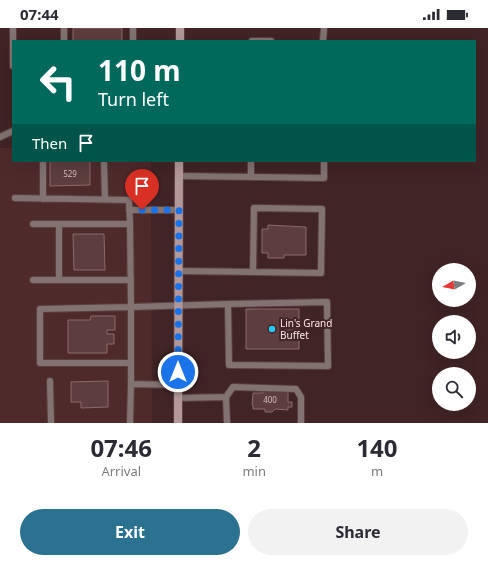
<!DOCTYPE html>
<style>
body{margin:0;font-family:"Noto Sans",sans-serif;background:#f2f2f3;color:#2b2b33;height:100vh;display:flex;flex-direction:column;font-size:15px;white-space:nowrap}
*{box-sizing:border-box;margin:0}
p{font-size:13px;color:#7c7c81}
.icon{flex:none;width:22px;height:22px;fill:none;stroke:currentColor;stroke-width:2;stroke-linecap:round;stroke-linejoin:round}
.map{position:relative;height:395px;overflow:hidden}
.panel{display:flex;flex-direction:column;background:#fff;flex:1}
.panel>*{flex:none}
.banner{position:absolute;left:12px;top:12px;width:464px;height:122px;border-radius:0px;box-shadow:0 4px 16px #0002;background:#00695c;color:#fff;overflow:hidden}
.needle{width:26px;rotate:261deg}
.fabs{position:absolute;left:432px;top:235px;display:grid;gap:8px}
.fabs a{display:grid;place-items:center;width:44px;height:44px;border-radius:50%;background:#fff;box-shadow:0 4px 16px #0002;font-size:20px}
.pin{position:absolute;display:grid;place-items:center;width:34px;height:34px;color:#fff;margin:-41px -17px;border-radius:50% 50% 50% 0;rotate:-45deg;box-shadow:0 0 4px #0007}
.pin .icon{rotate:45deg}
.me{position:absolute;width:44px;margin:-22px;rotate:0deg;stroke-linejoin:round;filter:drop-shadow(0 0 3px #0008)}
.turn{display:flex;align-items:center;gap:14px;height:84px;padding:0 20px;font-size:18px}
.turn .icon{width:52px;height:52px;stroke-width:2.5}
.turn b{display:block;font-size:28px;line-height:34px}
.then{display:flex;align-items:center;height:38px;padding:0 20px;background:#0003;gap:8px;font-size:15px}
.eta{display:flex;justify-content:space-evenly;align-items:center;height:68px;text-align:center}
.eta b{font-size:24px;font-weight:700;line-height:28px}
.action{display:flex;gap:8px;margin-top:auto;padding:8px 20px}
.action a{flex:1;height:46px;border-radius:24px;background:#2a728f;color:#fff;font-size:16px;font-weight:700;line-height:46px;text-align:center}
.action a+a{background:#f2f2f3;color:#2b2b33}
.status{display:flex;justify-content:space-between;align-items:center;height:28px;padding:0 20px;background:#fff;direction:ltr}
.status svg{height:11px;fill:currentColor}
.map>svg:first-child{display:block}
.built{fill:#4f2a2b}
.building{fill:#5d3d3e;stroke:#8d6a6b}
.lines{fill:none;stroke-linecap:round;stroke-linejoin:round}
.service-casing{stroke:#5b4040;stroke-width:8}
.secondary-casing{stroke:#5b4040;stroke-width:10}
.service{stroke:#827272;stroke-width:6}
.secondary{stroke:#b29898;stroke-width:8}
.route{stroke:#1a73e8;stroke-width:7;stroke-dasharray:0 12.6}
.poi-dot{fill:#28c8ff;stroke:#412425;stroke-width:1.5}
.labels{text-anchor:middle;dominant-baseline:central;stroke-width:4;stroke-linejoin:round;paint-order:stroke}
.number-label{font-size:8px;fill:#d6bebe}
.poi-label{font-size:10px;fill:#fee9e9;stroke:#412425;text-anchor:start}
</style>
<div class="status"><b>07:44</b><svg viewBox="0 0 49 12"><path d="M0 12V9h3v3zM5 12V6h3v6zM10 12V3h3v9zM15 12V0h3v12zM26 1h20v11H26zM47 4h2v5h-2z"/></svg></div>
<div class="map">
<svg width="488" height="395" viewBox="0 0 488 395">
<rect width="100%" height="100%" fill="#412425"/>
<!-- built -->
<path class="built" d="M0,120H13V133H151L152,395H0Z"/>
<!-- building -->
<path class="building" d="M73,0H122V13H73Z
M50,133H90V157L50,158Z
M268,197L306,199V227H284V230H268V225H262V201H268Z
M73,206H104L105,242H74Z
M246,281H299V321H246Z
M91,288H115V302H107V306H114V316H107V325H68V292H90Z
M108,353V379L81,380V374H71V354Z
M288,362V374H292V379H288V382L275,381L272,384H265V381H253V377H252L253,365H263V363Z"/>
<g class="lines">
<defs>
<path id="service" d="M13,0V38
M133,0V13
M64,13V0
M252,13H271
M323,13L324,0
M0,109L13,103
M43,135V171
M104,135L105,172
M179,148L324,150V133
M251,149V133
M15,170L129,172L130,196
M129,182H179
M33,196H130L131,279L40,281V335H131
M59,196V252
M179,243L321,245L322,181L254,180L253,244
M33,252H131
M50,353L51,395
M131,356V279L228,276L229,337L328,338L327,274L228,276
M226,369L233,359L296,361L301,369V395
M178,370L226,369L227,395
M130,395L131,356L178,357"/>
<path id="secondary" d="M180,13V0
M178,395L179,133"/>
</defs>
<!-- service casing -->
<use href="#service" class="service-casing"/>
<!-- secondary casing -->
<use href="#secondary" class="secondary-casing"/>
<!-- service -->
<use href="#service" class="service"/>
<!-- secondary -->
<use href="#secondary" class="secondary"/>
</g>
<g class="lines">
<!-- route -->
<path class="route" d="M142,182H179L178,344"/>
</g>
<!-- markers -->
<circle class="poi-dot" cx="272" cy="301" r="4"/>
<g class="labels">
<!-- number labels -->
<g class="number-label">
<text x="70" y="145">529</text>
<text x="270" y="371">400</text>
</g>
<!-- poi labels -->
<g class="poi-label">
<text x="280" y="295">Lin's Grand<tspan x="280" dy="12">Buffet</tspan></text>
</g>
</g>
</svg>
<div class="fabs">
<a><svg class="needle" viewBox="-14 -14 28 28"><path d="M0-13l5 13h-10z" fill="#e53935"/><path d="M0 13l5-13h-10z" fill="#7c7c81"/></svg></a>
<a><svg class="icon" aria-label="sound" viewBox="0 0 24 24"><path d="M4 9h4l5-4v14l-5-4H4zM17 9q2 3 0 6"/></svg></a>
<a><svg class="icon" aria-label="search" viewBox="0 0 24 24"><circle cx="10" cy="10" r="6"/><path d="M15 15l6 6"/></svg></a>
</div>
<div class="pin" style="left:142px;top:182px;background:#d93025"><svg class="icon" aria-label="arrive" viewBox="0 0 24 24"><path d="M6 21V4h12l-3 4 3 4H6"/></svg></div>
<svg class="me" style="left:178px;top:344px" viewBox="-20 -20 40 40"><circle r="17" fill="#1a73e8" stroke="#fff" stroke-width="3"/><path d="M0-11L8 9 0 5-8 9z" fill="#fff"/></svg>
<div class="banner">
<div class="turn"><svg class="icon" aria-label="left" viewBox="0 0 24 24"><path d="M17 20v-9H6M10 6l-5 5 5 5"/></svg><div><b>110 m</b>Turn left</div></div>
<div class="then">Then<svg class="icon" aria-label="arrive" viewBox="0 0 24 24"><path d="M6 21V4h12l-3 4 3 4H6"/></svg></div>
</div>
</div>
<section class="panel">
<div class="eta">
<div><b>07:46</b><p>Arrival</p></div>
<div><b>2</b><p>min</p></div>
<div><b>140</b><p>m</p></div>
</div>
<div class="action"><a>Exit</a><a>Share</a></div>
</section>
